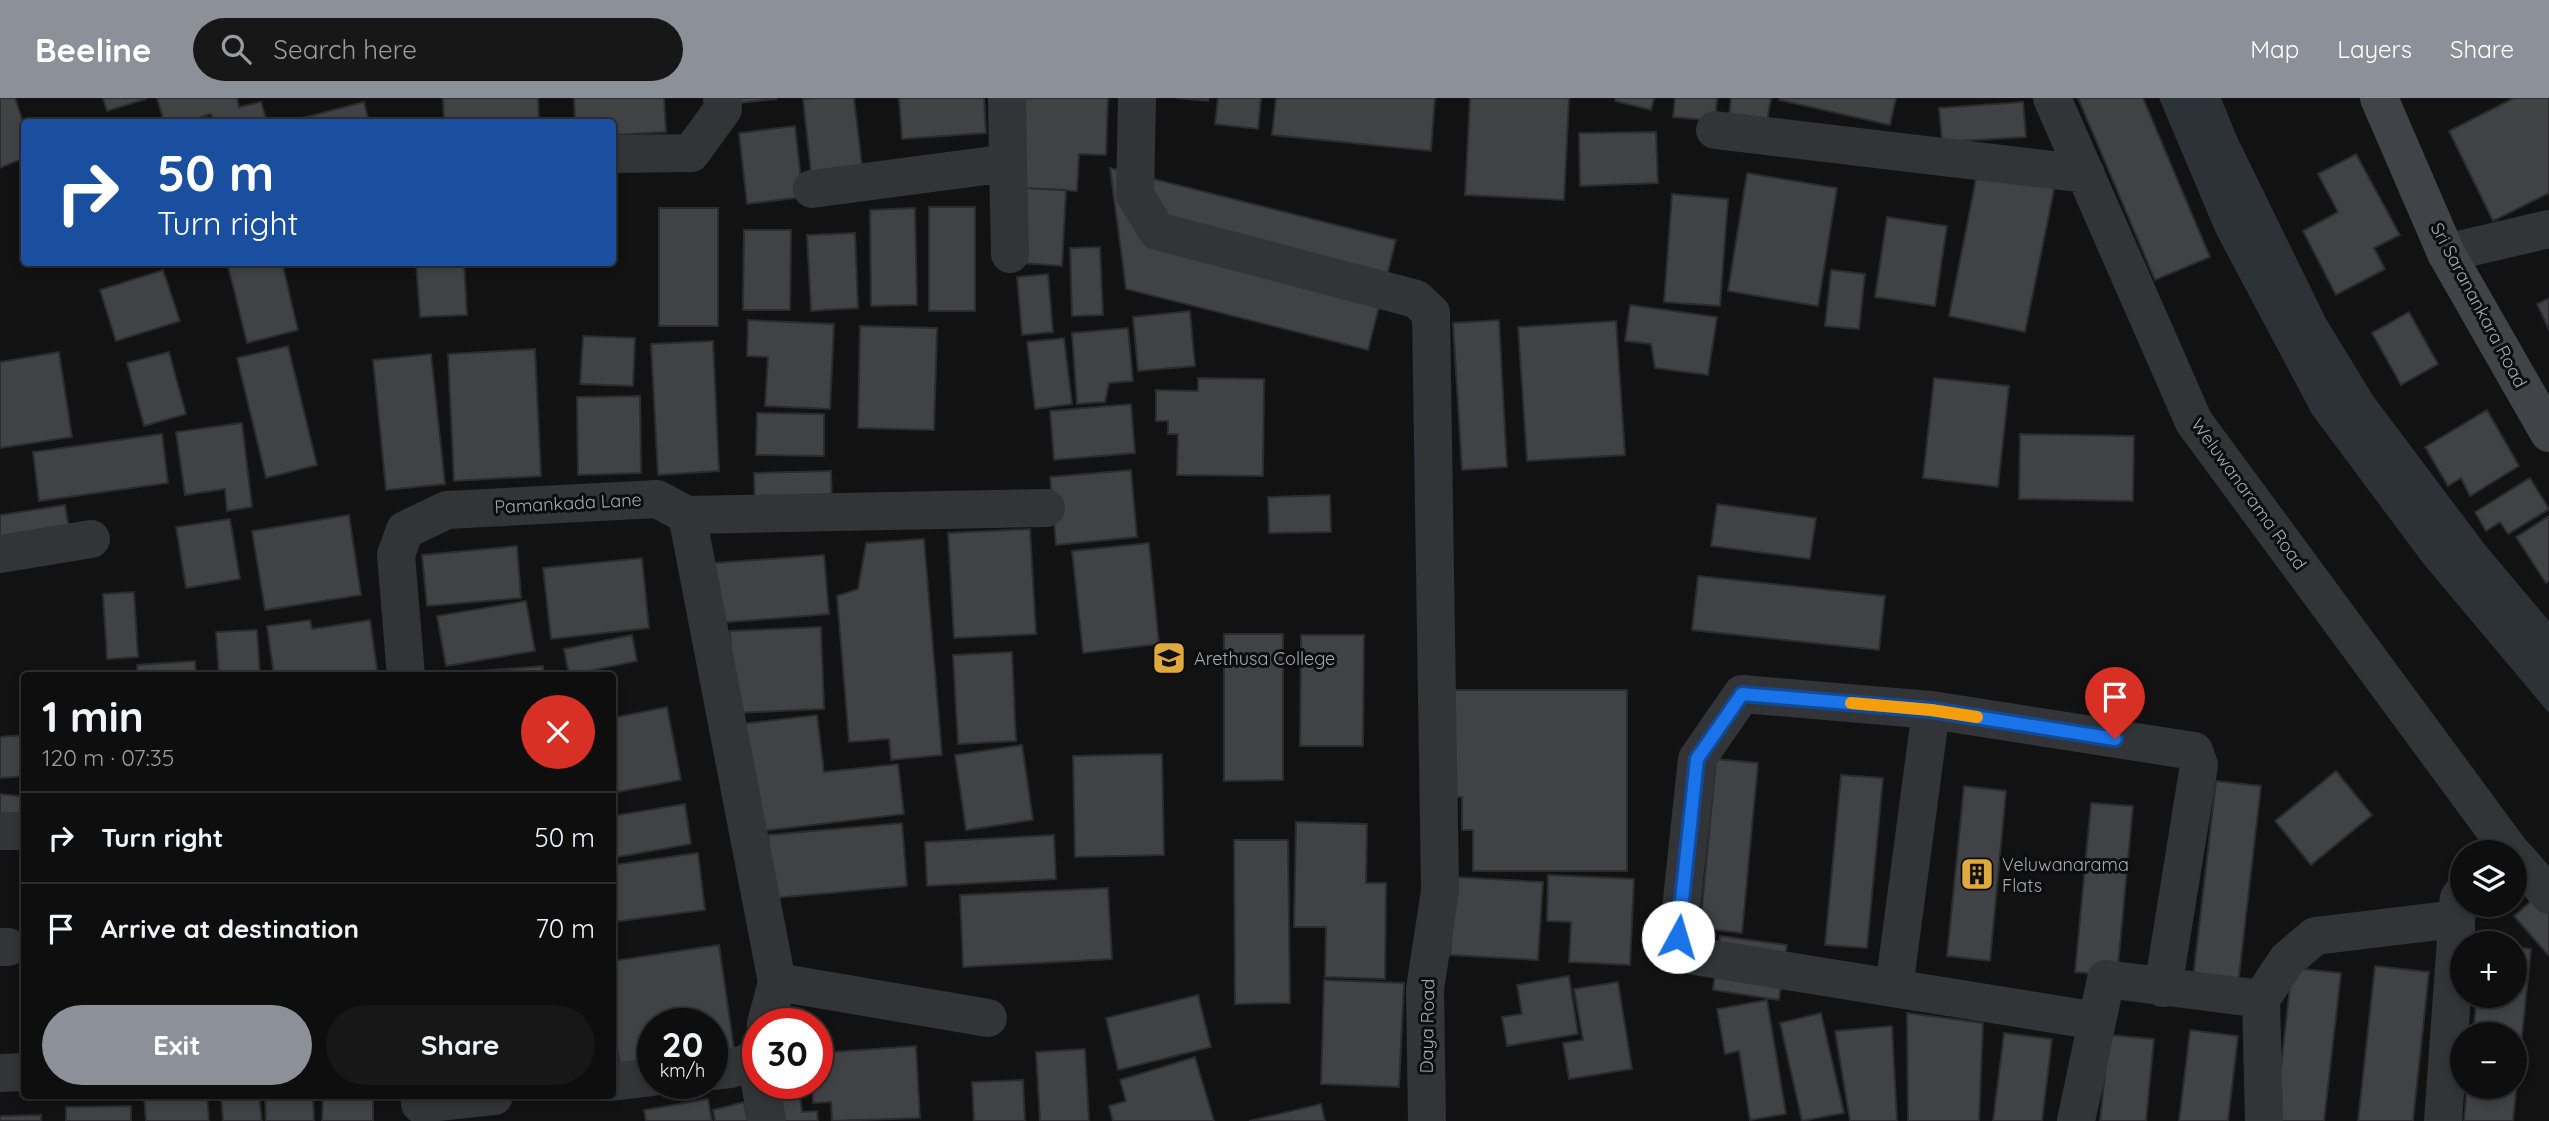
<!DOCTYPE html>
<meta charset="utf-8">
<style>
body{margin:0;font-family:Quicksand,sans-serif;background:#171717;color:#f1f3f6;height:100vh;display:flex;flex-direction:column;font-size:26px;white-space:nowrap}
*{box-sizing:border-box;margin:0}
p{font-size:23px;color:#9b9c9e}
.icon{flex:none;width:38px;height:38px;fill:none;stroke:currentColor;stroke-width:2;stroke-linecap:round;stroke-linejoin:round}
.map{position:relative;flex:1;overflow:hidden}
.side{position:absolute;left:21px;top:574px;width:595px;height:427px;display:flex;flex-direction:column;background:#0e0e0e;border-radius:7px;box-shadow:0 4px 10px #0003,0 0 0 2px #2e2e2e}
.side>*{flex:none}
.guide{position:absolute;left:21px;top:21px;width:595px;height:147px;border-radius:7px;box-shadow:0 4px 10px #0003,0 0 0 2px #2e2e2e;background:#1a4fa0;color:#fff;overflow:hidden}
.tools{position:absolute;left:2450px;top:742px;display:grid;gap:14px}
.tools a{display:grid;place-items:center;width:77px;height:77px;border-radius:50%;background:#0e0e0e;box-shadow:0 4px 10px #0003,0 0 0 2px #2e2e2e;font-size:35px}
.speed{position:absolute;left:637px;top:910px;display:flex;gap:14px;font-size:35px;font-weight:700;text-align:center}
.speed>*{display:grid;place-content:center;width:91px;height:91px;border-radius:50%;background:#0e0e0e;box-shadow:0 4px 10px #0003,0 0 0 2px #2e2e2e;line-height:1}
.speed small{font-size:18px;font-weight:400}
.speed .limit{border:10px solid #d22;background:#fff;color:#111}
.pin{position:absolute;display:grid;place-items:center;width:60px;height:60px;color:#fff;margin:-72px -30px;border-radius:50% 50% 50% 0;rotate:-45deg;box-shadow:0 0 7px #0007}
.pin .icon{rotate:45deg}
.me{position:absolute;width:77px;margin:-38px;rotate:6deg;stroke-linejoin:round;filter:drop-shadow(0 0 5px #0008)}
.turn{display:flex;align-items:center;gap:24px;height:147px;padding:0 21px;font-size:32px}
.turn .icon{width:91px;height:91px;stroke-width:2.5}
.turn b{display:block;font-size:49px;line-height:60px}
.round{display:grid;place-items:center;flex:none;width:74px;height:74px;border-radius:37px;background:#171717}
.head{display:flex;align-items:center;justify-content:space-between;height:119px;padding:0 21px}
h1{font-size:42px;font-weight:700;line-height:52px}
.primary-button{display:flex;gap:14px;margin-top:auto;padding:14px 21px}
.primary-button a{flex:1;height:80px;border-radius:42px;background:#8c9099;color:#fff;font-size:28px;font-weight:700;line-height:80px;text-align:center}
.primary-button a+a{background:#171717;color:#f1f3f6}
ul{padding:0;list-style:none}
li{display:flex;align-items:center;gap:21px;height:91px;padding:0 21px;border-top:2px solid #2e2e2e}
li div{flex:1}
li b{display:block;font-size:26px}
li em{font-style:normal}
header{display:flex;align-items:center;gap:42px;box-sizing:border-box;height:98px;padding:0 35px;background:#8c9099;color:#fff}
header strong{font-size:33px}
nav{display:flex;gap:38px;margin-inline-start:auto;font-size:24px}
.search{width:490px;height:63px;background:#171717;display:flex;align-items:center;gap:18px;box-sizing:border-box;padding:0 24px;border-radius:38px;color:#9b9c9e;font-size:26px}
.map>svg:first-child{display:block}
.water{fill:#2c3238}
.building{fill:#414246;stroke:#2c2c2f;stroke-width:2}
.lines{fill:none;stroke-linecap:round;stroke-linejoin:round}
.street{stroke:#333438;stroke-width:38}
.secondary{stroke:#414348;stroke-width:38}
.route-casing{stroke:#114b97;stroke-width:18}
.route{stroke:#1a73e8;stroke-width:12}
.slow{stroke:#f59e0b;stroke-width:12}
.labels{text-anchor:middle;dominant-baseline:central;stroke-width:6;stroke-linejoin:round;paint-order:stroke}
.street-label{font-size:18px;fill:#a5a9b3;stroke:#0d0d0e}
.poi-label{font-size:18px;fill:#a5a9b3;stroke:#0d0d0e;text-anchor:start}
</style>
<header>
<strong>Beeline</strong>
<div class="search"><svg class="icon" aria-label="search" viewBox="0 0 24 24"><circle cx="10" cy="10" r="6"/><path d="M15 15l6 6"/></svg>Search here</div>
<nav><a>Map</a><a>Layers</a><a>Share</a></nav>
</header>
<div class="map">
<svg width="2549" height="1023" viewBox="0 0 2549 1023">
<rect width="100%" height="100%" fill="#121213"/>
<!-- water -->
<path class="water" d="M2159,0H2221L2237,39L2326,221L2373,298L2485,447L2549,523V615L2423,465L2312,316L2216,135Z"/>
<!-- building -->
<path class="building" d="M0,0H15L24,27V60L0,70Z
M103,0H146V1L107,13Z
M157,0H237L239,9L261,4L267,24H214L211,16L201,19L203,24H164Z
M443,0H538L539,24H444Z
M574,0H664L666,34L612,37V24H575Z
M712,0H776V1L713,8Z
M815,0H854L862,68L811,74L803,1Z
M899,0H984L986,35L902,41Z
M1019,0H1108L1106,57L1079,56L1077,93L1025,90Z
M1176,0H1208V3Z
M1218,0H1261L1258,31L1215,26Z
M1276,0H1435L1431,53L1272,37Z
M1470,0H1569L1564,102L1465,97Z
M1616,0H1654L1651,12L1615,3Z
M1675,0H1717L1715,23L1673,19Z
M1731,0H1771L1767,24L1729,19Z
M1780,0H1896L1890,27L1779,2Z
M2078,0H2143L2210,159L2155,182Z
M2514,0H2549V95L2493,123L2449,33Z
M364,4L369,24H287Z
M2023,4L2026,39L1942,44L1939,10Z
M795,28L803,99L747,106L739,35Z
M1656,34L1658,85L1580,88L1579,35Z
M2356,56L2400,137L2374,150L2385,171L2336,197L2303,133L2338,114L2318,76Z
M1110,70L1396,142L1368,252L1126,191Z
M1978,71L2055,87L2025,234L1949,218Z
M1747,75L1837,90L1818,208L1728,193Z
M1025,90L1066,92L1062,168L1022,165Z
M1672,96L1728,101L1720,208L1664,204Z
M929,109H975V213H929Z
M659,110H718V228H659Z
M915,110L917,207L871,208L870,112Z
M1887,119L1947,128L1935,208L1875,199Z
M744,132H791L790,212H743Z
M855,135L858,210L811,213L807,137Z
M1100,149L1103,217L1072,218L1070,150Z
M227,164H282L298,232L247,245Z
M416,164H464L467,217L420,219Z
M163,172L180,223L116,243L100,192Z
M1831,172L1865,176L1859,231L1825,228Z
M1048,176L1053,234L1022,237L1017,179Z
M2549,200V232L2537,206Z
M1630,207L1717,219L1708,277L1655,270L1651,246L1625,243Z
M1190,213L1195,268L1138,273L1133,219Z
M2409,214L2438,266L2401,287L2372,235Z
M748,222L834,226L830,311L765,308L768,259L747,258Z
M1499,222L1507,369L1462,372L1453,225Z
M1616,223L1625,357L1527,363L1518,229Z
M860,228L937,230L934,332L858,330Z
M1128,230L1133,283L1109,285L1105,304L1077,306L1072,235Z
M583,238L635,240L633,288L580,286Z
M1064,240L1072,306L1035,311L1027,244Z
M713,243L719,373L658,377L651,246Z
M288,248L317,367L266,380L237,260Z
M535,251L541,378L454,383L448,256Z
M59,254L72,339L0,350V264Z
M169,254L186,316L144,328L127,265Z
M431,256L445,386L386,392L373,262Z
M1198,280L1264,281L1263,378L1177,377L1178,336H1168V323H1156V292L1198,293Z
M1934,280L2009,288L1998,389L1923,380Z
M640,298L641,375L578,377L577,299Z
M1131,306L1135,355L1054,362L1050,313Z
M2487,312L2519,368L2470,398L2461,380L2448,388L2425,349Z
M757,315L824,316V358L756,357Z
M242,325L252,409L227,413L225,391L185,397L176,334Z
M162,336L168,385L39,403L33,354Z
M2020,336L2134,338L2133,403L2019,401Z
M1131,372L1137,439L1056,447L1050,379Z
M831,373L832,403L755,406L754,375Z
M2530,380L2549,411L2508,436L2500,424L2486,433L2475,414Z
M1330,397L1331,434L1269,435L1268,399Z
M1717,406L1816,420L1810,461L1711,448Z
M65,407L70,437L0,448V417Z
M349,417L361,497L265,512L252,433Z
M2549,418V483L2546,485L2516,439Z
M230,421L240,481L186,490L176,429Z
M1030,431L1036,536L954,540L948,435Z
M924,441L942,657L891,662L889,641L849,644L837,498L858,491L866,445Z
M1149,445L1159,546L1083,555L1072,453Z
M517,448L521,500L427,508L422,457Z
M824,457L829,516L717,525L713,465Z
M642,460L649,530L551,541L543,470Z
M1698,478L1885,498L1879,552L1692,532Z
M134,494L138,559L107,561L103,496Z
M526,503L535,553L446,568L437,518Z
M310,522L312,531L370,522L378,578H274L267,528Z
M821,529L824,611L734,615L730,533Z
M257,532L260,578H219L216,534Z
M1224,536H1283V682L1224,683Z
M632,537L637,563L569,577L564,551Z
M1301,537H1364L1363,648H1300Z
M1012,554L1016,643L958,646L953,557Z
M195,563L196,578H138L137,567Z
M543,568V578L427,577Z
M1451,592H1627V773H1473V732H1462V699H1451Z
M667,609L681,682L612,695V620Z
M817,617L824,674L898,666L904,716L753,734L741,626Z
M24,637V678L0,680V639Z
M1022,647L1033,722L966,732L955,657Z
M1162,656L1164,757L1075,759L1073,658Z
M1716,661L1758,665L1742,835L1700,830Z
M2336,673L2372,717L2311,767L2275,723Z
M1841,677L1883,680L1867,850L1825,847Z
M2216,683L2261,688L2237,895L2192,889Z
M1964,688L2006,693L1990,863L1947,858Z
M0,696L24,699V751L0,747Z
M2091,705L2133,708L2117,878L2075,874Z
M685,706L691,746L612,760V718Z
M1296,724L1367,726L1366,785H1386L1385,881L1325,879L1326,829H1294Z
M902,725L907,788L774,800L768,737Z
M1054,737L1056,781L927,788L925,744Z
M1234,742H1288L1290,905L1235,906Z
M698,755L705,812L612,824V767Z
M1548,777L1634,781L1630,867L1569,864L1571,824L1547,823Z
M1455,779L1543,784L1538,862L1450,857Z
M1108,790L1112,861L963,869L960,797Z
M2537,798L2549,811V858L2514,818Z
M1720,838L1787,847L1779,902L1713,892Z
M719,847L734,951L712,955V926H653V963L620,968L612,919V863Z
M2515,849L2531,851L2513,1023H2464L2467,989H2515V936H2473L2477,898H2515Z
M2375,868L2429,874L2413,1023H2358Z
M2292,870L2341,875L2324,1023H2275Z
M1569,878L1578,936L1507,948L1502,919L1522,916L1517,887Z
M1324,882L1404,885L1399,989L1321,986Z
M1618,884L1632,971L1569,981L1563,945L1583,942L1574,891Z
M1198,897L1211,949L1118,972L1106,920Z
M1767,902L1786,1016L1750,1022L1739,953L1725,956L1717,911Z
M1821,915L1844,1015L1802,1023L1780,925Z
M1907,915L1983,925L1979,1023H1908Z
M1892,928L1897,1023H1850L1835,933Z
M2190,932L2238,938L2228,1023H2179Z
M2004,935L2052,941L2042,1023H1993Z
M2109,937L2154,941L2146,1023H2100Z
M916,948L920,1020L832,1023L831,1004L813,1005L812,985H817V955Z
M1085,951L1089,1023H1040L1036,954Z
M1195,959L1214,1023H1113L1109,1008L1126,1003L1120,982Z
M1023,982L1025,1023H974L972,984Z
M799,992L802,1014L817,1013L818,1023H777L775,994Z
M173,998H207L209,1023H146L144,1000Z
M221,998H259L262,1023H223Z
M265,998H313L314,1023H266Z
M323,998H373V1023H322Z
M708,1001L712,1023H646L644,1012Z
M744,1004L748,1023H715L713,1012Z
M1321,1006L1325,1023H1249Z
M131,1008V1023H66V1009Z
M41,1017V1023H0V1018Z"/>
<g class="lines">
<!-- street -->
<path class="street" d="M1137,0L1135,97L1157,133L1416,201L1431,215L1440,793L1425,891L1427,1023
M2052,0L2194,324L2511,754
M1715,32L2086,76
M612,56L691,55L723,11L722,0
M1008,65L1010,156
M812,91L1008,65L1007,0
M2446,155L2549,131
M687,417L777,884L766,926
M0,456L91,441
M406,578L396,457L405,432L447,412L657,401L687,417L1046,410
M0,733H24
M2515,758L2549,797
M0,849H8
M777,884L988,920
M1894,890L1931,612
M2261,901L2264,1023
M2097,923L1695,858L1678,839L1697,661L1742,596L1931,612L2194,653L2199,667L2163,890
M712,973L730,971L755,962
M0,975L24,974
M612,984L653,979
M760,985L767,1023
M420,1006L494,998
M2076,1023L2106,881L2261,901L2287,862L2315,838L2456,821L2459,800L2462,796
M2443,1023L2456,842V821"/>
<!-- secondary -->
<path class="secondary" d="M2379,0L2446,155L2549,335"/>
</g>
<g class="lines">
<defs>
<path id="route" d="M1678,839L1697,661L1742,596L1931,612L2115,641"/>
</defs>
<!-- route casing -->
<use href="#route" class="route-casing"/>
<!-- route -->
<use href="#route" class="route"/>
<!-- slow -->
<path class="slow" d="M1851,605L1931,612L1977,619"/>
</g>
<!-- icons -->
<defs>
<symbol id="school-square" viewBox="-11 -11 22 22"><rect x="-9" y="-9" width="18" height="18" rx="4" fill="#e0a93d" stroke="#0d0d0e"/><path d="M0-5L7-2L0 1L-7-2ZM-4 1L0 2.5L4 1V4Q0 6-4 4Z" fill="#111"/></symbol>
<symbol id="building-square" viewBox="-11 -11 22 22"><rect x="-9" y="-9" width="18" height="18" rx="4" fill="#e0a93d" stroke="#0d0d0e"/><path d="M-4-6H4V6H1V3H-1V6H-4ZM-2.5-4.3h1.7v1.8h-1.7ZM.8-4.3h1.7v1.8H.8ZM-2.5-1h1.7V.8h-1.7ZM.8-1h1.7V.8H.8Z" fill="#111"/></symbol>
</defs>
<g fill-rule="evenodd">
<use href="#school-square" x="1150" y="541" width="38" height="38"/>
<use href="#building-square" x="1958" y="757" width="38" height="38"/>
</g>
<g class="labels">
<!-- street labels -->
<g class="street-label">
<text transform="translate(2479 207) rotate(62)">Sri Saranankara Road</text>
<text transform="translate(2249 396) rotate(54)">Weluwanarama Road</text>
<text transform="translate(568 405) rotate(-3)">Pamankada Lane</text>
<text transform="translate(1427 928) rotate(-89)">Daya Road</text>
</g>
<!-- poi labels -->
<g class="poi-label">
<text x="1194" y="560">Arethusa College</text>
<text x="2002" y="766">Veluwanarama<tspan x="2002" dy="21">Flats</tspan></text>
</g>
</g>
</svg>
<div class="tools">
<a><svg class="icon" aria-label="layers" viewBox="0 0 24 24"><path d="M12 4l9 5-9 5-9-5zM3 14l9 5 9-5"/></svg></a>
<a>+</a>
<a>−</a>
</div>
<div class="speed"><div>20<small>km/h</small></div><div class="limit">30</div></div>
<div class="pin" style="left:2115px;top:641px;background:#d93025"><svg class="icon" aria-label="arrive" viewBox="0 0 24 24"><path d="M6 21V4h12l-3 4 3 4H6"/></svg></div>
<svg class="me" style="left:1678px;top:839px" viewBox="-20 -20 40 40"><circle r="19" fill="#fff"/><path d="M0-13L10 11 0 6-10 11z" fill="#1a73e8"/></svg>
<div class="guide">
<div class="turn"><svg class="icon" aria-label="right" viewBox="0 0 24 24"><path d="M7 20v-9h11M14 6l5 5-5 5"/></svg><div><b>50 m</b>Turn right</div></div>
</div>
<section class="side">
<div class="head"><div><h1>1 min</h1><p>120 m · 07:35</p></div><a class="round" style="background:#d93025;color:#fff"><svg class="icon" aria-label="close" viewBox="0 0 24 24"><path d="M6 6l12 12M18 6L6 18"/></svg></a></div>
<ul>
<li><svg class="icon" aria-label="right" viewBox="0 0 24 24"><path d="M7 20v-9h11M14 6l5 5-5 5"/></svg><div><b>Turn right</b></div><em>50 m</em></li>
<li><svg class="icon" aria-label="arrive" viewBox="0 0 24 24"><path d="M6 21V4h12l-3 4 3 4H6"/></svg><div><b>Arrive at destination</b></div><em>70 m</em></li>
</ul>
<div class="primary-button"><a>Exit</a><a>Share</a></div>
</section>
</div>
